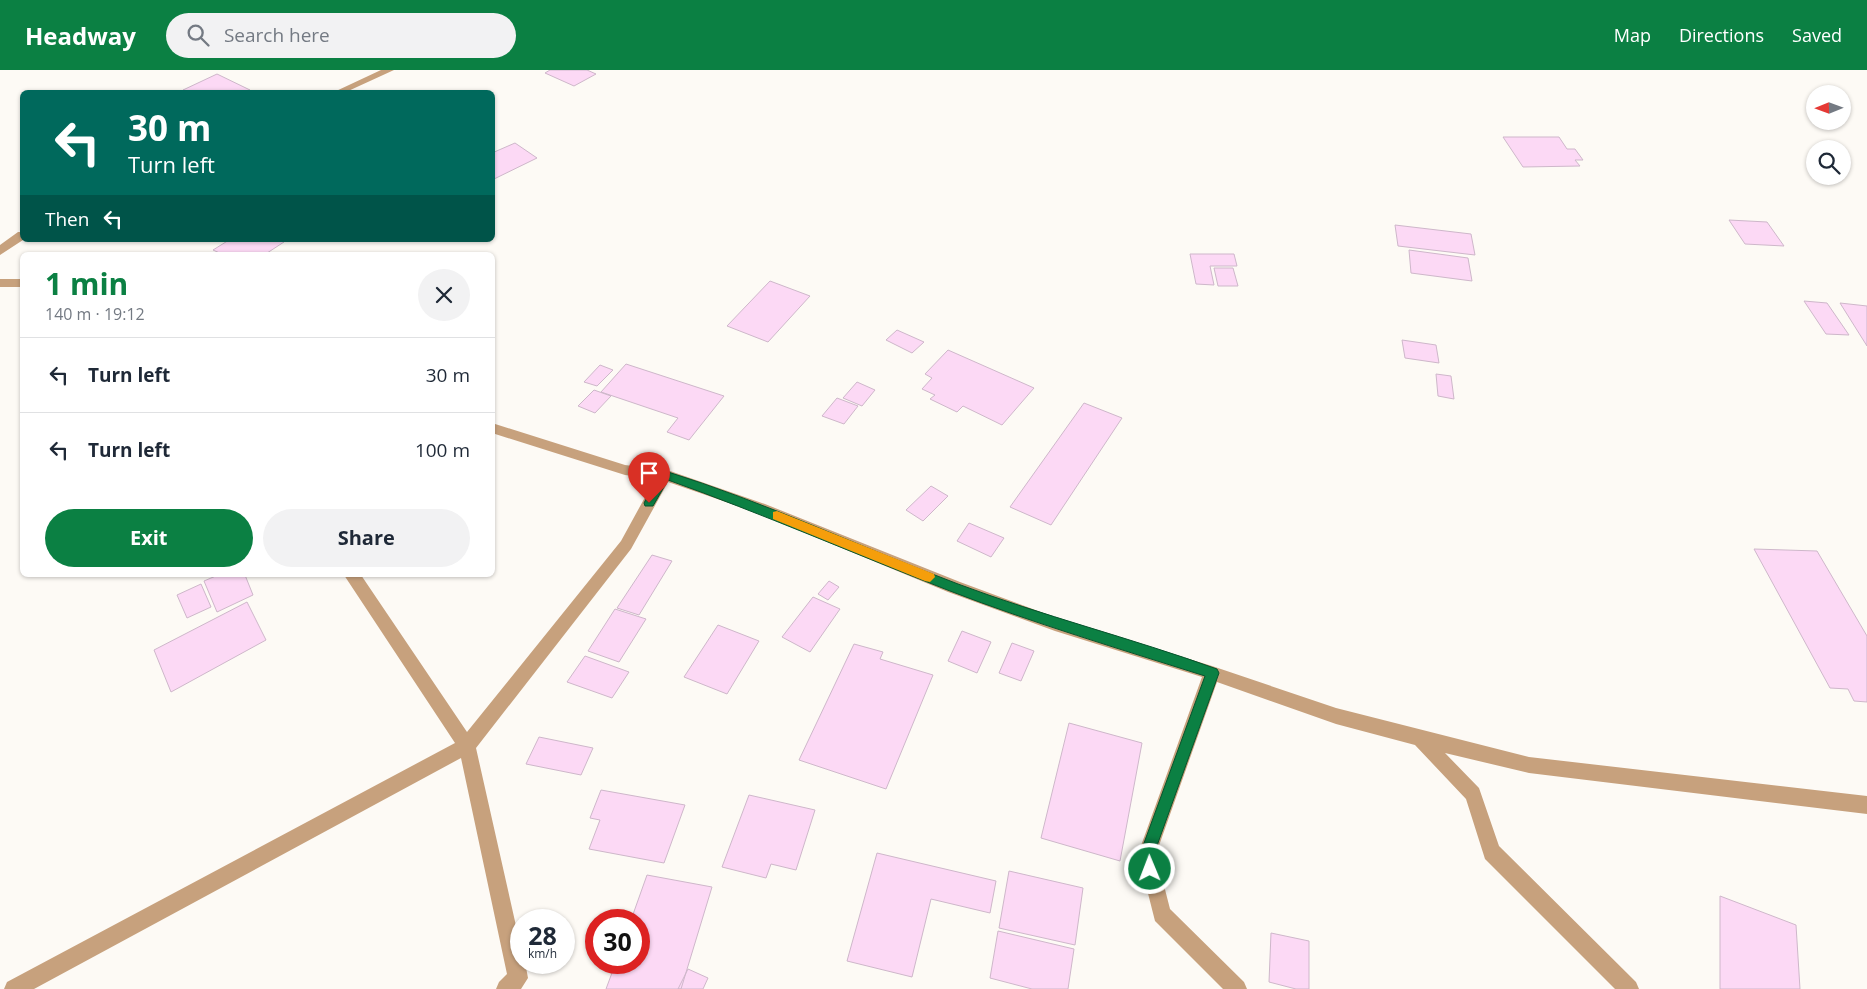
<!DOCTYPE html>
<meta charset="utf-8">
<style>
body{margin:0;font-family:"Open Sans",sans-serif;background:#f2f2f3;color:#1f2937;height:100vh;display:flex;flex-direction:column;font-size:19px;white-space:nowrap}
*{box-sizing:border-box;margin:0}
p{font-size:16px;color:#747a83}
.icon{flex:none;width:28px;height:28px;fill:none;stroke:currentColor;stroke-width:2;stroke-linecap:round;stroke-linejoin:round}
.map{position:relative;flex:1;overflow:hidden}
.details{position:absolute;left:20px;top:182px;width:475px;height:325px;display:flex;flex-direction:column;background:#fff;border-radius:8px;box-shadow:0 1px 4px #0004}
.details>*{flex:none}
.top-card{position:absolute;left:20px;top:20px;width:475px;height:152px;border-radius:8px;box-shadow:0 1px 4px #0004;background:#00695c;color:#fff;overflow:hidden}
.needle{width:32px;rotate:269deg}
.controls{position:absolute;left:1806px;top:15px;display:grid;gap:10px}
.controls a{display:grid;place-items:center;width:45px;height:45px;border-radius:50%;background:#fff;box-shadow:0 1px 4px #0004;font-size:25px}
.speed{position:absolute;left:510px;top:839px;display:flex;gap:10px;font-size:25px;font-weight:700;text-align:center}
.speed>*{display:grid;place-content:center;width:65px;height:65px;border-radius:50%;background:#fff;box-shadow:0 1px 4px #0004;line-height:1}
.speed small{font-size:12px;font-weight:400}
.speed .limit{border:8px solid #d22;background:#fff;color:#111}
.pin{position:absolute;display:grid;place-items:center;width:42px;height:42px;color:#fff;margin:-51px -21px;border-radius:50% 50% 50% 0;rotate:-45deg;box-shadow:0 0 5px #0007}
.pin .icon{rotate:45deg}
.me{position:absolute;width:55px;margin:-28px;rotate:359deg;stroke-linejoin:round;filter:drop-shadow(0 0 4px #0008)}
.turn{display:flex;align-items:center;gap:18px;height:105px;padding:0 25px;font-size:22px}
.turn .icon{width:65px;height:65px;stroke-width:2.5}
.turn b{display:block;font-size:35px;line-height:42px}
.then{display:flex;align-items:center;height:48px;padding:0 25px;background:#0003;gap:10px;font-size:19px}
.round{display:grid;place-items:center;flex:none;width:52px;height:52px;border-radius:26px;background:#f2f2f3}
.overview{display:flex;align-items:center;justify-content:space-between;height:85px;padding:0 25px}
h1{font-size:30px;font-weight:700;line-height:38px;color:#0b8043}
.button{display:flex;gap:10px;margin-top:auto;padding:10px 25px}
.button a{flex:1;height:58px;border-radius:30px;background:#0b8043;color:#fff;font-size:20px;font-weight:700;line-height:58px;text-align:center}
.button a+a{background:#f2f2f3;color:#1f2937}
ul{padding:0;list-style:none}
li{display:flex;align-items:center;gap:15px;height:75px;padding:0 25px;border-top:1px solid #e0e1e3}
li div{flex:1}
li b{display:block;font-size:19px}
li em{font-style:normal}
header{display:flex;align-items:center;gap:30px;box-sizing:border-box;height:70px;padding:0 25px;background:#0b8043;color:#fff}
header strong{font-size:24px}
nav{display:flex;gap:28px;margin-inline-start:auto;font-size:18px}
.search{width:350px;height:45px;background:#f2f2f3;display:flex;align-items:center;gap:12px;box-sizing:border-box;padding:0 18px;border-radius:28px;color:#747a83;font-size:19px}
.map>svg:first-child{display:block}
.building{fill:#fcd9f5;stroke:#ceb7ca}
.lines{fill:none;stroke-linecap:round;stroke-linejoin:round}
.minor{fill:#c7a17d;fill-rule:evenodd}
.route{fill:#0b8043;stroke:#07532c}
.slow{fill:#f59e0b}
</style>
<header>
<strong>Headway</strong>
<div class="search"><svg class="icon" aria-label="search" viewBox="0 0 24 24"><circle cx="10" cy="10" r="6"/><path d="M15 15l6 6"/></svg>Search here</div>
<nav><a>Map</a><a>Directions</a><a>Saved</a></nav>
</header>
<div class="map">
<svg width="1867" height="919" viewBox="0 0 1867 919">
<rect width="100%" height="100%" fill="#fdfaf5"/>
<!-- building -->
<path class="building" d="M550,0H587L596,4L574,16L545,3Z
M217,4L250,20L245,22H187L183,20Z
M1503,67H1559L1567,79H1575L1583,90H1575L1580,96L1523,97Z
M515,73L537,88L492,110V83Z
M1729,150L1767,152L1784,176L1745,174Z
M1395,155L1471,164L1475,185L1398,176Z
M229,170H281L284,172L264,185H224L213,180Z
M1409,180L1468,188L1472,211L1411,203Z
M1190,184H1234L1237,196H1210L1214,215L1196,214Z
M1214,198H1233L1238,216H1218Z
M770,211L810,226L768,272L727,256Z
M1804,231L1827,233L1849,265L1826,264Z
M1840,233L1867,236V276Z
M897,260L924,272L912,283L886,270Z
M1402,270L1436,275L1439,293L1405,288Z
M948,280L1034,318L1002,355L963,336L957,342L930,329L935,325L922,319L932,308L925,304Z
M626,294L724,326L689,370L667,362L678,348L601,322Z
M600,295L613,300L597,316L584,312Z
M1436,304L1451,306L1454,329L1438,326Z
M857,312L875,320L862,336L843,328Z
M594,320L611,326L595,343L578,336Z
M837,328L858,336L844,354L822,346Z
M1084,333L1122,348L1051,455L1010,437Z
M931,416L948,426L923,451L906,440Z
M969,453L1004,468L991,487L957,471Z
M1754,479L1817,481L1867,566V632L1854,631L1848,619L1830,618Z
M652,485L672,491L639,545L617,538Z
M218,505H245L253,525L217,542L204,511Z
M829,511L839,517L828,530L818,524Z
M201,514L211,537L187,548L177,525Z
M813,527L840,539L810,582L782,567Z
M247,532L266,570L171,622L154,580Z
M615,539L646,549L619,592L588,581Z
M718,555L759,571L727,624L684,607Z
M962,561L991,572L977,603L948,591Z
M1012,573L1034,581L1021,611L999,603Z
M854,574L883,582L880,589L933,605L886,719L799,690Z
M585,586L629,602L612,628L567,612Z
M1069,653L1142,673L1120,791L1041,768Z
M539,667L593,678L581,705L526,694Z
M601,720L685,735L664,793L589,779L600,750L590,748Z
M749,725L815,740L796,800L771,794L766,808L722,797Z
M877,783L996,811L990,843L931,829L912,907L847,891Z
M1009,801L1083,818L1075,875L999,858Z
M647,805L712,817L681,919H606L616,892H639V850H631Z
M1720,826L1796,855L1800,919H1720Z
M998,861L1074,879L1068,919H1032L990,908Z
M1271,863L1309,871V919H1296L1269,912Z
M688,899L708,908L703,919H678Z"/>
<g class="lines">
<!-- minor -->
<path class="minor" d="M381,0H394L346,22H334Z
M18,162H22L23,170L0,185V175Z
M0,209H22V217H0Z
M492,353L625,395L670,401L765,434L960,512L1062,550L1212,596L1336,638L1529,687L1867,726V744L1529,703L1445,683L1479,718L1499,776L1636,912L1639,919H1615L1485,789L1466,729L1415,675L1336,654L1217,612L1156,784L1170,839L1244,912L1247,919H1223L1155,851L1138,784L1202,607L1055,561L948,522L755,442L668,412L631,479L476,678L521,878V892H525L528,908L521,919H496L499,912L507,904L461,688L34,919H4L7,912L455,673L344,505H361L467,662L621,471L655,409L625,405L492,363Z"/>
</g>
<!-- route -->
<path class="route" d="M665,401C765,432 860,477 958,514C1043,546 1131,568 1217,599L1219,603L1154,784L1158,799L1156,804L1150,806L1145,804L1140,784L1205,606C1120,579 1033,553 950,521C855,484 763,444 668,410L653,436H645L644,433L661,402Z"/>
<!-- slow -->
<path class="slow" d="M777,441L934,504L935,507L930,512L925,511L773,449V442Z"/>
</svg>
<div class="controls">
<a><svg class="needle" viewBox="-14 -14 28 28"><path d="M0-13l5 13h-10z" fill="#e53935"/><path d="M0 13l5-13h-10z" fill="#747a83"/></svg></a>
<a><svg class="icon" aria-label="search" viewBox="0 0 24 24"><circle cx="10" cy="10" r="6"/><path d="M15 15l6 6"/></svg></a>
</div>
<div class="speed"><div>28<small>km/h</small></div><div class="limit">30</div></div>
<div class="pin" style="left:649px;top:433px;background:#d93025"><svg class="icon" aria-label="arrive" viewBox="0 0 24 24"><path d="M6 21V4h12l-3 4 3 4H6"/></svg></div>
<svg class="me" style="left:1150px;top:799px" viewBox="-20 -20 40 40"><circle r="17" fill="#0b8043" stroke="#fff" stroke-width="3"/><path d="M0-11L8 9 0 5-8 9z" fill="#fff"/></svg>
<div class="top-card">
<div class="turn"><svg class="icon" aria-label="left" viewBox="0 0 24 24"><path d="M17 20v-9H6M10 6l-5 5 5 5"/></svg><div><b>30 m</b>Turn left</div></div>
<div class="then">Then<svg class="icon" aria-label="left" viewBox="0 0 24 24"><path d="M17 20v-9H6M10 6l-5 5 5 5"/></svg></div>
</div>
<section class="details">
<div class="overview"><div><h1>1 min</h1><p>140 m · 19:12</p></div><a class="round"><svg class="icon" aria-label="close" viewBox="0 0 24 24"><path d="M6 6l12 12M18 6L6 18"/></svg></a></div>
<ul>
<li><svg class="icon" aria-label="left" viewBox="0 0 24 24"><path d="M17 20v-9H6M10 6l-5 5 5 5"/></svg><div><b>Turn left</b></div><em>30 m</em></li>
<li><svg class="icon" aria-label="left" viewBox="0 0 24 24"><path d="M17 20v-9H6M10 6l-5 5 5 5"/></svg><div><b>Turn left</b></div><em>100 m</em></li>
</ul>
<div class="button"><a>Exit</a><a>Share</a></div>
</section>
</div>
